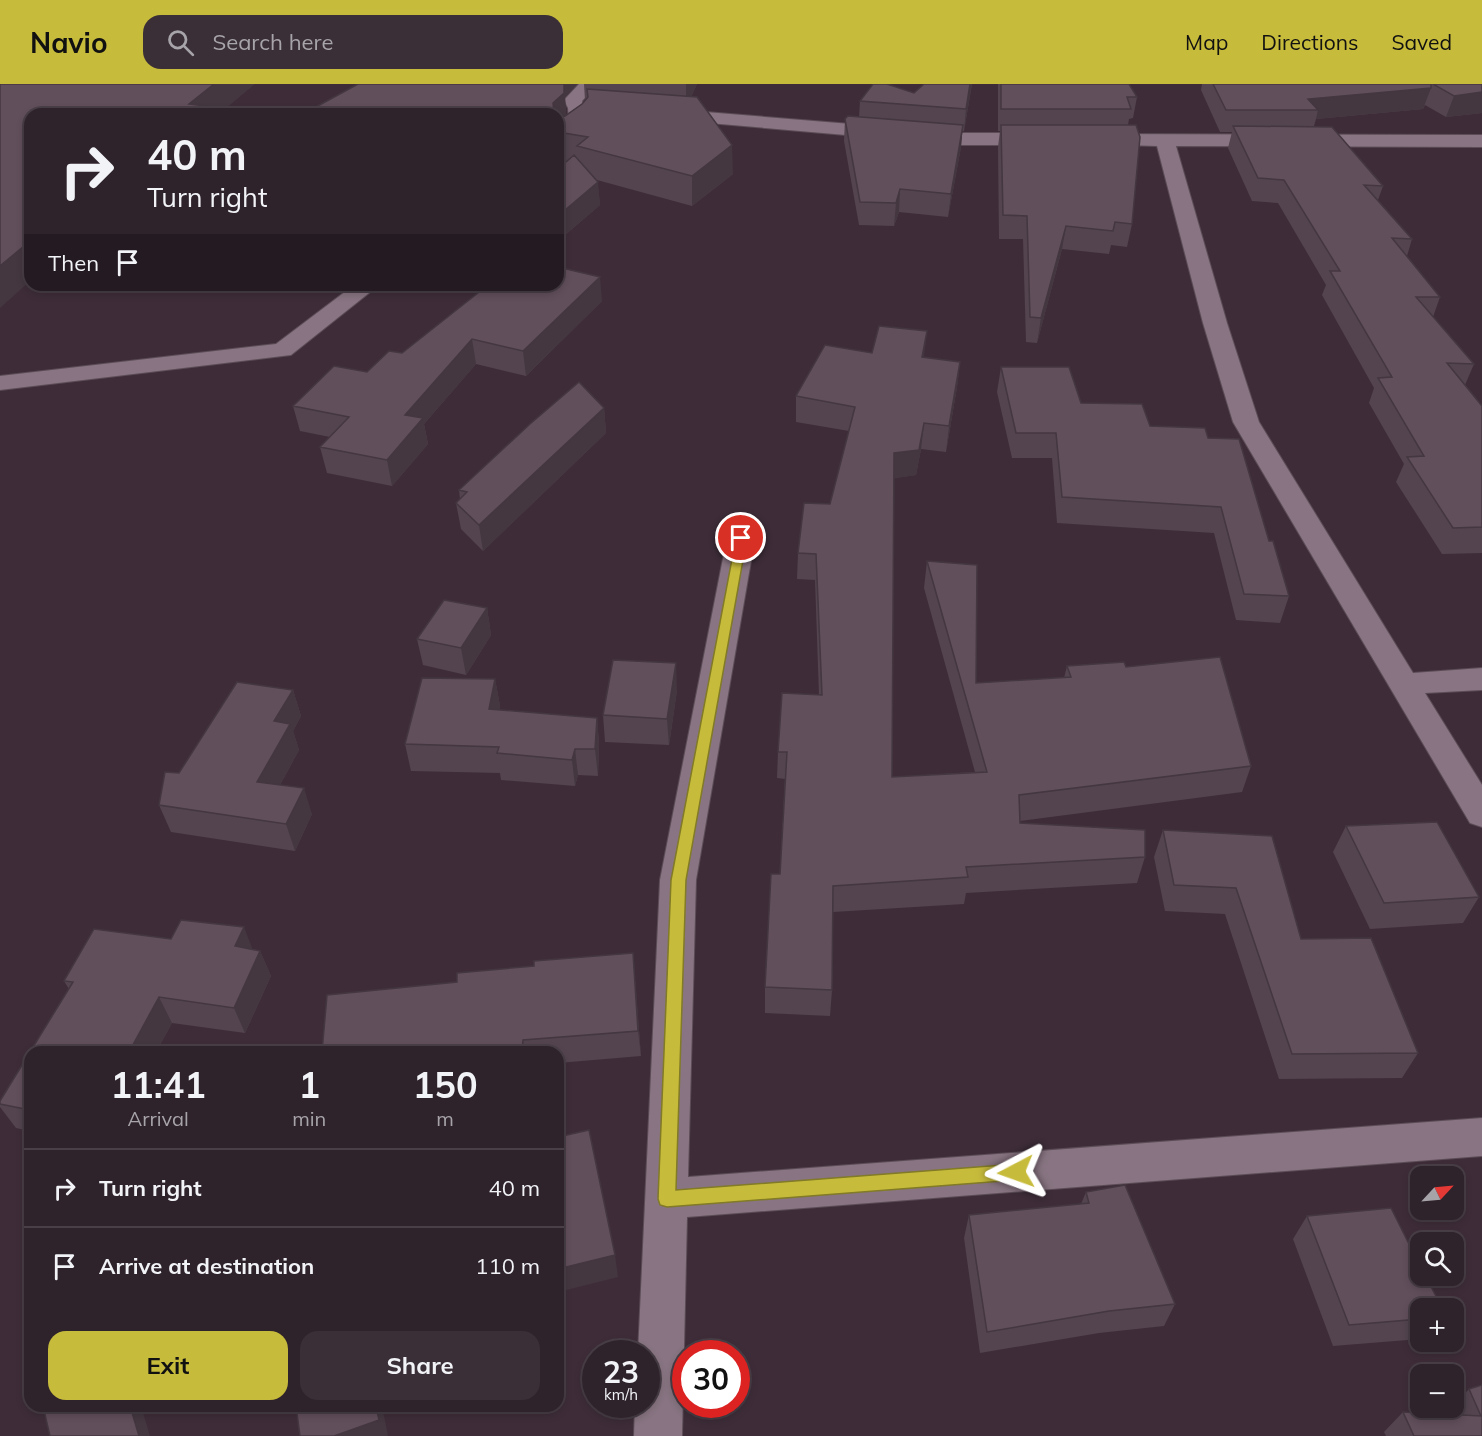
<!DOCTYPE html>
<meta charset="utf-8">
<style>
body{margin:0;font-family:Mulish,sans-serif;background:#3a2f37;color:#f1f3f6;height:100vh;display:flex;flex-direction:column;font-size:22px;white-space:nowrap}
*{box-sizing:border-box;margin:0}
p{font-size:20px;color:#a7a4a9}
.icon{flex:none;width:33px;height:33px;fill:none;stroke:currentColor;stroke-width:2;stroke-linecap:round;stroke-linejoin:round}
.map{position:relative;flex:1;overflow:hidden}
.details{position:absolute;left:24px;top:962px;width:540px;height:366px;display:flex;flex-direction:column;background:#2e222b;border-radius:18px;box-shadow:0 3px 9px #0003,0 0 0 2px #493f47}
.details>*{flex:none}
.banner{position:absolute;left:24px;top:24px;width:540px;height:183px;border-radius:18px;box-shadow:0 3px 9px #0003,0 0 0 2px #493f47;background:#2e222b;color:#f1f3f6;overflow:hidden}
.needle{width:39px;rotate:64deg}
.buttons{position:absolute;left:1410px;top:1082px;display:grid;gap:12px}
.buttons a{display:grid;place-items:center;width:54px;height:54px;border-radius:12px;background:#2e222b;box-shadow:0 3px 9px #0003,0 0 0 2px #493f47;font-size:30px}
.speed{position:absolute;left:582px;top:1256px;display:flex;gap:12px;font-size:30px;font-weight:700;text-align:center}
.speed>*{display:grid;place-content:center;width:78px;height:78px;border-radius:50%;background:#2e222b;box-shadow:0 3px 9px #0003,0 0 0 2px #493f47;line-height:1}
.speed small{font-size:15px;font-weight:400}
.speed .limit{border:9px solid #d22;background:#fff;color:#111}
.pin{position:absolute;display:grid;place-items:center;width:51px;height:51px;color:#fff;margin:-26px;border:3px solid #fff;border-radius:50%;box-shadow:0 2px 6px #0007}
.me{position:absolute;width:66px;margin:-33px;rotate:266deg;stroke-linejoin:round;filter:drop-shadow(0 0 4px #0008)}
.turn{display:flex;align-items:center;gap:21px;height:126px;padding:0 24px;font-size:27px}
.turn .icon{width:78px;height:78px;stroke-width:2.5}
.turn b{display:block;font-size:42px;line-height:51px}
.then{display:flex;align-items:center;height:57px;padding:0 24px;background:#0003;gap:12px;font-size:22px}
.eta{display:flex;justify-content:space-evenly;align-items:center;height:102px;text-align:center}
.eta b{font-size:36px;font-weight:700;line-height:42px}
.button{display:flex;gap:12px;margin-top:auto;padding:12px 24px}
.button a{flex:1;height:69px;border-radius:18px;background:#c7bb3b;color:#111;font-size:24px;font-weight:700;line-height:69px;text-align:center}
.button a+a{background:#3a2f37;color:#f1f3f6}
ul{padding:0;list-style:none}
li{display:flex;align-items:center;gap:18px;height:78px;padding:0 24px;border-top:2px solid #493f47}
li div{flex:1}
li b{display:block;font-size:22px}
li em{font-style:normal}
header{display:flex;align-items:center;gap:36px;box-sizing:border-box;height:84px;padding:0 30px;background:#c7bb3b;color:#111}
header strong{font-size:28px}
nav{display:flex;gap:33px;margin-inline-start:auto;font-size:21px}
.search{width:420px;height:54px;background:#3a2f37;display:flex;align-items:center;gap:15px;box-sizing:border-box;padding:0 21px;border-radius:18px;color:#a7a4a9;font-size:22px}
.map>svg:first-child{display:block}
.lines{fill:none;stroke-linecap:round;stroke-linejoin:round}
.street-casing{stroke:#5b4c56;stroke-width:2}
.street{fill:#887482;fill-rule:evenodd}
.wall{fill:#53444f}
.shaded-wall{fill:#443740}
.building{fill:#614f5c;stroke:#443740;stroke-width:1.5}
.route{fill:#c7bb3b;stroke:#817a26;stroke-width:1.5}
</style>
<header>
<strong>Navio</strong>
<div class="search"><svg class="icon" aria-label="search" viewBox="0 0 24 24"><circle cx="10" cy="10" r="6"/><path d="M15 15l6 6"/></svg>Search here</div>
<nav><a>Map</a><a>Directions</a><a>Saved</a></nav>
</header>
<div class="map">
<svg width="1482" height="1352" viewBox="0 0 1482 1352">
<rect width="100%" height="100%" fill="#3e2d39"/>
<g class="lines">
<defs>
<path id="street" d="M579,0H598L582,17L586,24L588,40L565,60L558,62V47L569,38L568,24L564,16Z
M669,25L961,49H1045L1052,51L1055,55L1052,59L1045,61H961L662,35L660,31L662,27Z
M1094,50L1482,51V63L1176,62L1227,239L1259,338L1413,589L1482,584V606L1425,609L1482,701V743L1470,739L1233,338L1203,239L1157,62L1087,60L1084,56L1087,52Z
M354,201H379L291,271L0,306V292L276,260Z
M741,445L751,448L755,454L696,796L688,1093L1482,1034V1072L687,1133L682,1352H634L635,1320H646V1269H638L660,796L727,454L731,448Z"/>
</defs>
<!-- street casing -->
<use href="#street" class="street-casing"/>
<!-- street -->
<use href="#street" class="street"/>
</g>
<!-- wall -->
<path class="wall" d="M358,0H577L565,13L566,31L582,20L585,16L584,0H697L691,13L733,90L692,122L597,96L600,121L558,157V85L566,78L558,77V30Z
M972,0L964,47H962L961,63L948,133L899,128L894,142L859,141L844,57L845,35L859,33L860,17Z
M998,0H1129L1137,13L1133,34L1129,35L1128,41L1132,140L1127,163L1111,161L1109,170L1062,165L1037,259L1026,258L1023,155H999L998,63L1000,47H998Z
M1202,0H1482V29L1446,33L1425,21L1423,25L1316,35L1314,42L1383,102L1378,116L1412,155L1407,172L1440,213L1433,233L1474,280L1465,301L1482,322V469L1442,470L1396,398L1404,380L1369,319L1374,304L1322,211L1326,201L1278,119L1252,117L1228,64L1232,48H1220L1201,6Z
M602,217L526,292L476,280L424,340L428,360L392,402L327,389L320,363L330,353L300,347L293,322L367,288L402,269Z
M924,273L960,278L957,303L946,368L921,365L916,391L893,394L892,693L975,688L924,504L927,477L976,599L1064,594L1067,582L1126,583L1251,682L1242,708L1020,737V739L1145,773L1137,799L966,809L964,820L833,828L832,906L830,932L765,929V903L780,790L785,695L777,694L778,668L819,611L815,496L797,495L798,469L830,420L849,347L796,338V312Z
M1001,283L1081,319L1150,342L1208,354L1269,457L1289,512L1280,539L1236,536L1214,449L1057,439L1052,374H1012L997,308Z
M604,324L606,349L483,467L461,445L456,419L460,415L459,406Z
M487,524L491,551L466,591L423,581L417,555Z
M495,595L500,622L499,626L597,634L599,660L598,692L578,691L575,702L501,696L500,689L411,687L405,660Z
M293,606L301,632L293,647L299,666L280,701L312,730L295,767L171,748L159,721Z
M677,606L669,661L605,658L603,631Z
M1346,742L1479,813L1463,839L1370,845L1333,768Z
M1163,746L1301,855L1418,969L1402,994L1279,995L1225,830L1165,827L1154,773Z
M253,865L260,867L271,892L245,949L172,939L156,968H30L69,905L64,897Z
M635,895L641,972L558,979V968H322Z
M30,968V1047L16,1044L0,1023V1017Z
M1086,1108L1175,1220L1164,1242L1099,1249L980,1269L964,1154L969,1131L1081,1120Z
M1307,1132L1420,1224V1255L1333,1262L1293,1155Z
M1482,1301V1352H1386L1384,1348L1403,1328L1451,1331L1449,1325L1451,1323H1454V1321L1469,1305Z"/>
<!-- shaded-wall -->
<path class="shaded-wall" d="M214,0H255L219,30L189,20Z
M560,0H577L565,13L567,37L558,45V30H554L553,19Z
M686,0H697L686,25Z
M970,0H972L964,47L966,25Z
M1431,4L1423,25L1316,35L1318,26L1308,15Z
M1482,8V29L1446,33L1454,12Z
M963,41L961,63L948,133L951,110Z
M732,61L733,90L692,122V92Z
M598,98L600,121L558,157V132Z
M900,105L899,128L894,142L896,119Z
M1066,142L1062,165L1037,259L1041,234Z
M30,157V197L0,224V182Z
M600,193L602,217L526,292L523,267Z
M927,247L924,272L920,298L922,273Z
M472,255L476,280L424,340L428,360L392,402L387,376L405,331Z
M960,278L957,303L946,368L949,342Z
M604,324L606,349L483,467L479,441Z
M924,339L921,365L916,391L891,395L894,369Z
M487,524L491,551L466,591L461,564Z
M676,579L677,606L669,661L667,635Z
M495,595L500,622L494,651L489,625Z
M293,606L301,632L293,647L299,666L267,725L257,698L274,637Z
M597,634L599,660L598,692L595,665Z
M575,665L578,691L575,702L572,676Z
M304,704L312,730L295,767L286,740Z
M244,843L254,869L235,862Z
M260,867L271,892L245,949L234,924Z
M633,869L635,895L641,972L638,947Z
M159,913L172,939L156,968H129Z
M615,1171L618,1193L558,1208V1185Z
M130,1322H141L150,1352H139Z
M376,1322H382L388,1352H334Z"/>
<!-- building -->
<path class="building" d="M0,0H214L189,20L274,30H30V157L0,182Z
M358,0H564V9L553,19L554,30H303Z
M873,0H887L914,9L924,0H970L966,25L860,17Z
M1001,0H1129L1137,13H1127L1131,25H1001Z
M1213,0H1431V4L1308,15L1318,26H1226Z
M1433,0H1482V8L1454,12Z
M587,5L697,13L732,61L692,92L577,62L588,53L558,48V34L565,32L582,20L588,13Z
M848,32L963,41L951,110L900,105L896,119L860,118L845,35Z
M1001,41H1136L1140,53L1132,140L1115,138L1113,147L1066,142L1041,234L1030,233L1027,132L1003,131Z
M1233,42L1332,43L1383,102L1364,101L1412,155L1392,154L1440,213H1416L1474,280L1447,279L1482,322V443L1453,444L1407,373L1424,372L1378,294L1392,293L1330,187H1340L1284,96L1258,94Z
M574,71L598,98L558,132V85Z
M558,183L600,193L523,267L472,255L405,331L423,334L387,376L320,363L349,333L293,322L334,282L367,288L389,267L402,269L488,201H558Z
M879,242L927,247L922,273L960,278L949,342L924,339L919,366L894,369L892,693L987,688L927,477L977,481L976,599L1071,593L1067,582L1124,578L1126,583L1220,573L1251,682L1019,711L1020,739L1145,746V773L966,783L968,793L833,802L832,906L765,903L771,790H780L787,668H778L782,609L822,611L816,470L798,469L804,419L830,420L855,323L796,312L825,261L872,269Z
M1001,283H1069L1081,319L1142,320L1150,342L1205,344L1208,354L1239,355L1269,457H1273L1289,512L1244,510L1221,423L1062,413L1056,349H1016Z
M579,298L604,324L479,441L456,419L467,408L459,406L530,340Z
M444,516L487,524L461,564L417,555Z
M613,576L676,579L667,635L603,631Z
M422,594L495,595L489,625L597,634L595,665H575L572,676L497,669L499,663L405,660Z
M237,598L293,606L274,637L290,640L257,698L304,704L286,740L159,721L165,688L179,689Z
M1437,738L1479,813L1384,819L1346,742Z
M1163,746L1272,752L1301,855L1371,854L1418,969L1292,970L1236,804L1174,801Z
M181,836L244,843L235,862L260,867L234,924L159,913L129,968H30L73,898L64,897L94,845L171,855Z
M633,869L638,947L523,956L522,968H322L327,911L457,898V889L534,882V877Z
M30,968V1026L0,1020V1017Z
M589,1046L615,1171L558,1185V1053Z
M1125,1101L1175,1220L1109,1227L987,1248L969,1131L1089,1119L1086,1108Z
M1391,1124L1420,1182V1191H1425L1442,1224H1420V1235L1349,1241L1307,1132Z
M1482,1301V1352H1414L1403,1328L1481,1332L1469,1305Z
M43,1322H130L139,1352H50Z
M296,1322H376L379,1336L334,1352H300Z"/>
<!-- route -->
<path class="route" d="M741,451L747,454L686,796L676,1106L1016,1080L1022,1083L1025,1088L1022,1094L1016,1096L667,1123L660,1121L658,1115L671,796L736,454Z"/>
</svg>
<div class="buttons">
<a><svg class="needle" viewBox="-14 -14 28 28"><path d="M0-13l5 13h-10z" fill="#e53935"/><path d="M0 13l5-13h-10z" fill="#a7a4a9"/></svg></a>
<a><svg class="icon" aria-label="search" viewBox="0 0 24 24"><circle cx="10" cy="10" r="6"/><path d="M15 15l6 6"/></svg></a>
<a>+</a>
<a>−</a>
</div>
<div class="speed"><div>23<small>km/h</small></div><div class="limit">30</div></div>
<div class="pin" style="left:741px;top:454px;background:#d93025"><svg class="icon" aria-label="arrive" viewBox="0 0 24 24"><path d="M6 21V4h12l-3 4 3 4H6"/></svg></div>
<svg class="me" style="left:1016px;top:1088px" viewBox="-20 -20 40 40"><path d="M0-17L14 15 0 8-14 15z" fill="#c7bb3b" stroke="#fff" stroke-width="4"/></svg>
<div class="banner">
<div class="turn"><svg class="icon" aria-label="right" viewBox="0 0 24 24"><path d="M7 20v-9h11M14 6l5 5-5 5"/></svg><div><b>40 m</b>Turn right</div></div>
<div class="then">Then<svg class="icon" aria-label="arrive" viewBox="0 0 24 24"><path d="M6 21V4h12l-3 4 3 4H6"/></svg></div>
</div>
<section class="details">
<div class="eta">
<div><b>11:41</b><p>Arrival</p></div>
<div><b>1</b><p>min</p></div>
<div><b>150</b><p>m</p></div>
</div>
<ul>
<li><svg class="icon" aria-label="right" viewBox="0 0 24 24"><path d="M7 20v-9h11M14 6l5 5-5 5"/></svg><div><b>Turn right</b></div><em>40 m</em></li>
<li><svg class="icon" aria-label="arrive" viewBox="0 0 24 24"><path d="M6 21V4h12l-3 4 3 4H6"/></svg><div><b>Arrive at destination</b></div><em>110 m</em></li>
</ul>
<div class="button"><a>Exit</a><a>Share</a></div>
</section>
</div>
